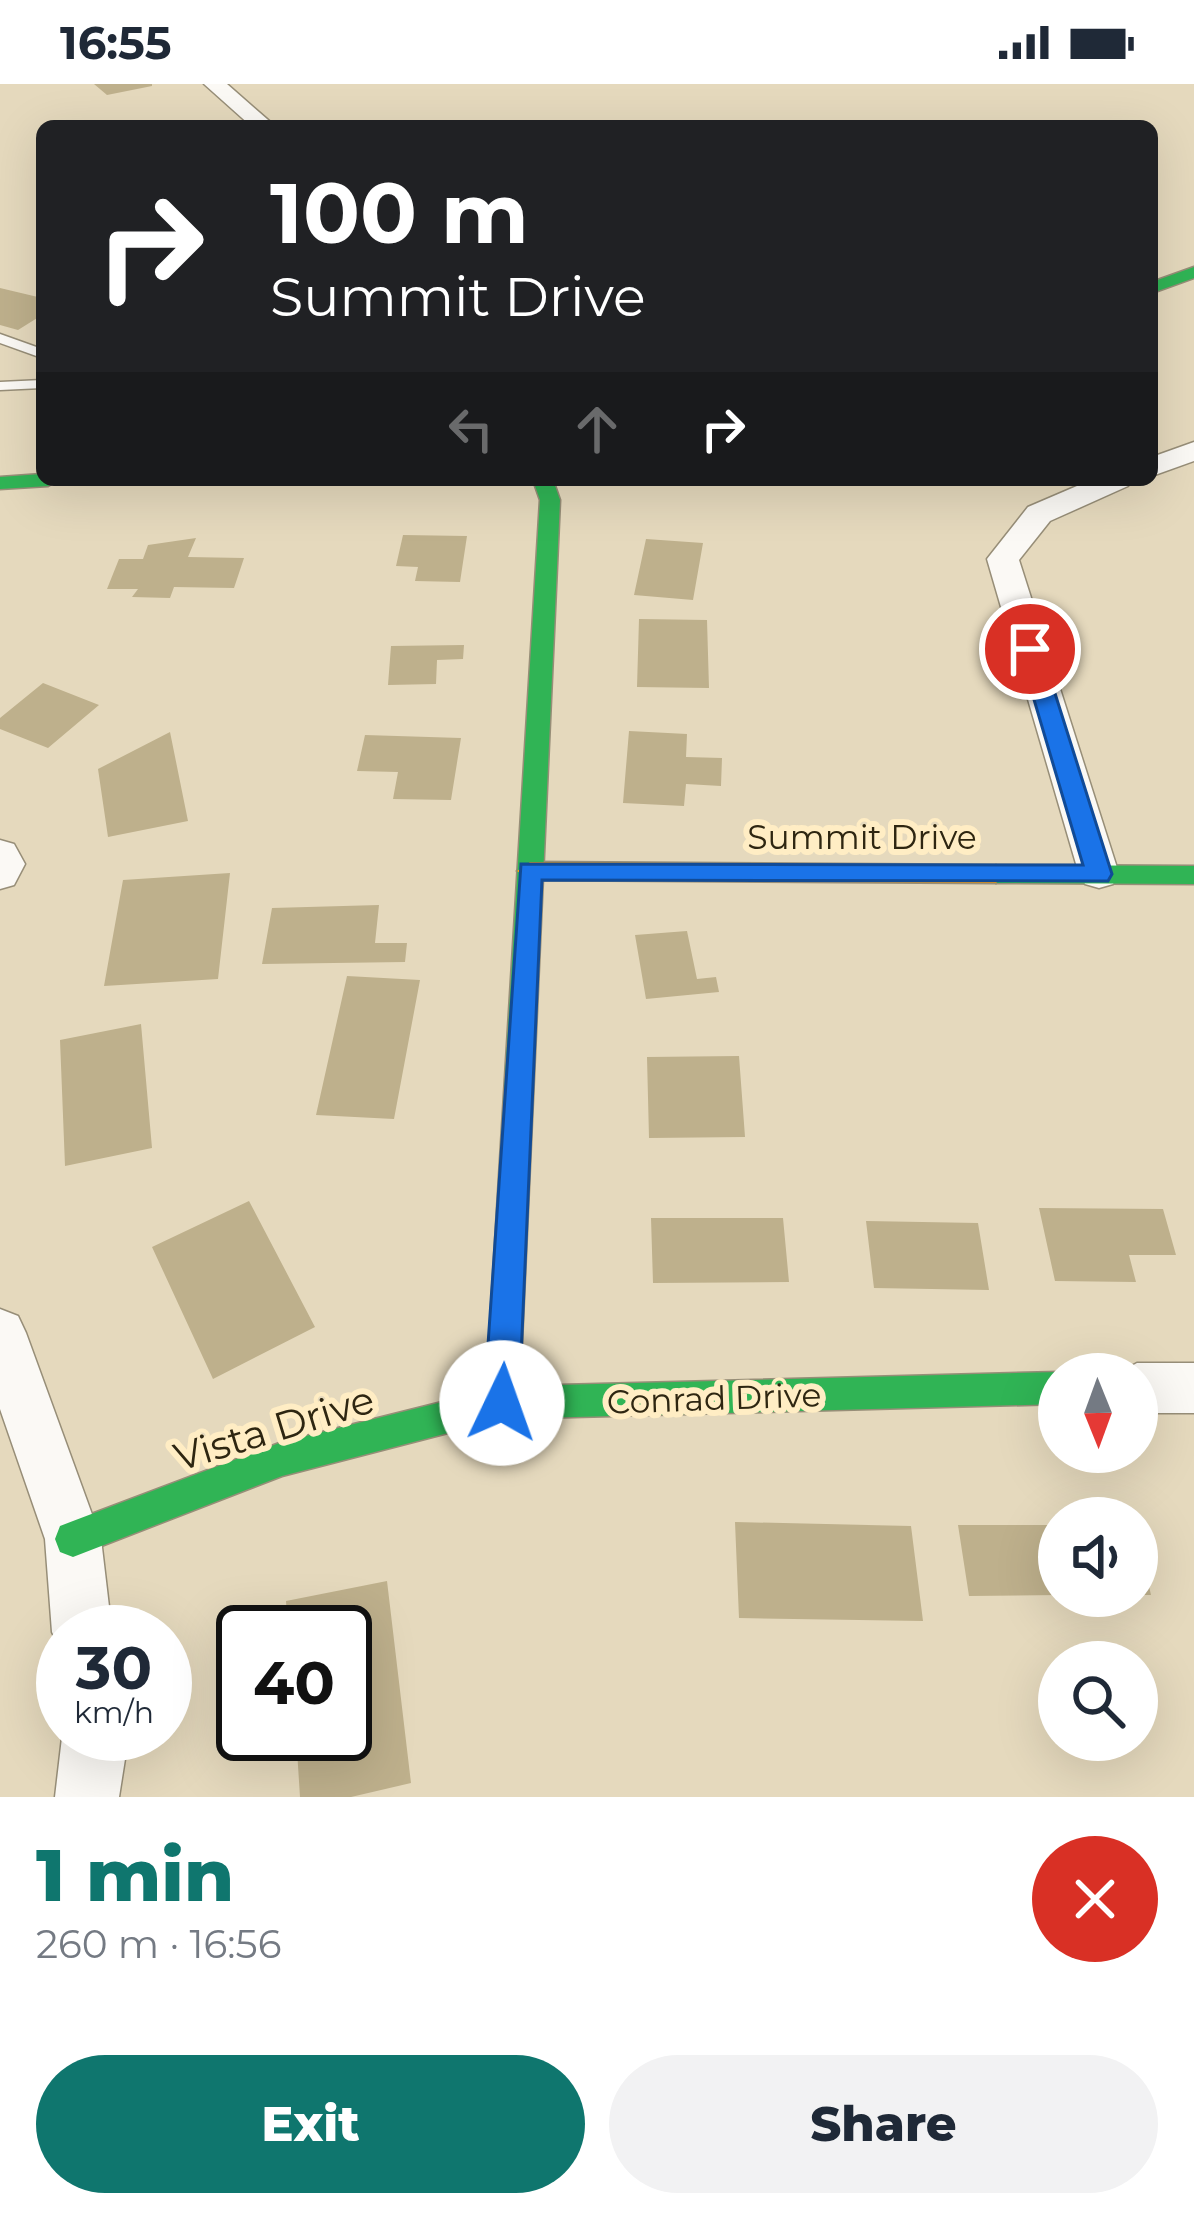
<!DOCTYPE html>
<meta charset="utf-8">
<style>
body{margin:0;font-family:Montserrat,sans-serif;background:#f2f2f3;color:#1f2937;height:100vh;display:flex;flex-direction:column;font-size:45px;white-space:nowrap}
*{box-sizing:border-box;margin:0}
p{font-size:39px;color:#747a83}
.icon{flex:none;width:66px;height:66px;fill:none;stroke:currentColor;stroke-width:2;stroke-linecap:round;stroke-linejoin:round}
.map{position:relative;height:1713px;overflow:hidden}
.drawer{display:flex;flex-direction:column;background:#fff;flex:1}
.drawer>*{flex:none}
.guide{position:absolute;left:36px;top:36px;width:1122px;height:366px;border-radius:18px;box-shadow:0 12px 48px #0002;background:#202124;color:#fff;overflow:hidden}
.needle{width:78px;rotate:179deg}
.fabs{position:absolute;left:1038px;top:1269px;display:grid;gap:24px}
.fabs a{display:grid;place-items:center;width:120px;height:120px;border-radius:50%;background:#fff;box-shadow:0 12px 48px #0002;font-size:60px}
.speed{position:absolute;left:36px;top:1521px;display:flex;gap:24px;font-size:60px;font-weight:700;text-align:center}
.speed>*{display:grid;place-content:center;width:156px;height:156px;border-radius:50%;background:#fff;box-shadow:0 12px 48px #0002;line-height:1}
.speed small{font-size:30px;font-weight:400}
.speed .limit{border:6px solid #111;border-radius:18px;background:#fff;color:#111}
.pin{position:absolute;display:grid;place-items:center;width:102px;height:102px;color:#fff;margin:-51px;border:6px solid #fff;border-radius:50%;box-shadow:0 3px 12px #0007}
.me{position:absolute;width:132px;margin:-66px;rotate:3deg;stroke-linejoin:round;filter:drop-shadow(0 0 9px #0008)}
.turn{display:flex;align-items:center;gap:42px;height:252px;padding:0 36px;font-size:54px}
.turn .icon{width:156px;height:156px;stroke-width:2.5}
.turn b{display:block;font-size:84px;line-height:102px}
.lanes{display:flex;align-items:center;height:114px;padding:0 36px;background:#0003;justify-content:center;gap:60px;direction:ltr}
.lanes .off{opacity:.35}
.round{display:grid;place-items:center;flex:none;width:126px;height:126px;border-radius:63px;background:#f2f2f3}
.overview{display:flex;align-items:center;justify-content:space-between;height:204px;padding:0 36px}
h1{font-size:72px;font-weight:800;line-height:90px;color:#0f766e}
.primary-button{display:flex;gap:24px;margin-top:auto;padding:24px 36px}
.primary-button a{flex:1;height:138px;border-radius:72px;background:#0f766e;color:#fff;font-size:48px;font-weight:800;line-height:138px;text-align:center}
.primary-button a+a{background:#f2f2f3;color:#1f2937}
.status{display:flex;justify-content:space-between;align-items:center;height:84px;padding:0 60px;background:#fff;direction:ltr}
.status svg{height:33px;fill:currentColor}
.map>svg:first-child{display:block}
.building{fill:#beb08c}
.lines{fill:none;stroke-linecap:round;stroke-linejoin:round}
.lane-casing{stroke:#978e78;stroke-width:3}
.street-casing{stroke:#978e78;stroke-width:3}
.fast-casing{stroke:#978e78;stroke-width:3}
.slow-casing{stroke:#978e78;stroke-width:3}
.lane{fill:#fbf9f5;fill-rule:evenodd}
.street{fill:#fbf9f5;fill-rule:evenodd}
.fast{fill:#30b455;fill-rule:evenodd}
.slow{fill:#ff9f0a;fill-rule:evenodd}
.route{fill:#1a73e8;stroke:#114b97;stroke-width:3}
.labels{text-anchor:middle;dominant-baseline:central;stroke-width:12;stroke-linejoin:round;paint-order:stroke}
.street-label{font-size:33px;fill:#2e2611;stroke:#ffedc4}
.near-street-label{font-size:39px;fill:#2e2611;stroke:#ffedc4}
</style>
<div class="status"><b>16:55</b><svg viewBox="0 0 49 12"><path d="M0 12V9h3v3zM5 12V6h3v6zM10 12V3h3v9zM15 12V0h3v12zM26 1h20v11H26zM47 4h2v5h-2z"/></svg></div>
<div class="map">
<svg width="1194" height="1713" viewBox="0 0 1194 1713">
<rect width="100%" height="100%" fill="#e5d9bd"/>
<!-- building -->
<path class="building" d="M94,0H152V2L107,11Z
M0,204L42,214V231L18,246L0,241Z
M403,451L467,452L460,498L415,497L418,483L396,482Z
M196,454L188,473L244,474L234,504L174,503L170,514L132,513L138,505H107L119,475H143L148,461Z
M646,455L703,459L693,516L634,511Z
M639,535L707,536L709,604L637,603Z
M464,561L463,575L437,576L436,600L388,601L391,562Z
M43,599L99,621L48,664L0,645V634Z
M629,647L687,650L686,673L722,674L721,702L686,700L684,722L623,719Z
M170,648L188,737L108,753L98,685Z
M365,651L461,654L451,716L393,715L398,688L357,687Z
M230,789L218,895L104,902L123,796Z
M379,821L375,859H407L405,878L262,880L272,824Z
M687,847L697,895L716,893L719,908L646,915L635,851Z
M347,892L420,896L394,1035L316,1031Z
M141,940L152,1064L65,1082L60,956Z
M739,972L745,1053L649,1054L647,973Z
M249,1117L315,1243L213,1295L152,1163Z
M1039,1124L1163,1125L1176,1171H1129L1136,1198L1055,1197Z
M651,1134H783L789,1198L653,1199Z
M866,1137L978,1139L989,1206L874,1204Z
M735,1438L911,1442L923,1537L739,1534Z
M958,1441H1059V1511L969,1512Z
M1137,1459H1139L1151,1511H1137Z
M387,1497L411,1699L351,1713H300L296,1650H345V1548H288L286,1517Z"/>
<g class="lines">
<defs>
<path id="lane" d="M0,250L42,265V274L0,259Z
M42,296V304L0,306V298Z"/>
<path id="street" d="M204,0H227L275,42H251Z
M1194,358V377L1152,392V373Z
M1091,396H1132L1128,402L1050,437L1019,476L1119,790L1113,800L1099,804L1085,800L1079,790L987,475L1028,423Z
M0,756L14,760L25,780L14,801L0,805Z
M0,1225L18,1232L26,1249L101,1455L112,1548H63V1570L52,1548L45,1455L0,1325Z
M1137,1279H1194V1329H1137V1290H1117Z
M63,1645V1650H123L125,1675L119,1713H55Z"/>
<path id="fast" d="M1194,183V194L1152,209V198Z
M42,390V396H58L48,402L0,405V393Z
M533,396H553L560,416L520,1302L1059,1288L1064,1290H1059V1320L502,1335L282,1392L73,1473L60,1468L55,1455L60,1442L73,1437L282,1358L486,1307L540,416Z
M996,781L1194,782V800L996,799L983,790Z"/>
<path id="slow" d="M530,778L996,781L1009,790L996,799L530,796L517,787Z"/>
</defs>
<!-- lane casing -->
<use href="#lane" class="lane-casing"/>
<!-- street casing -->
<use href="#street" class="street-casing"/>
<!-- fast casing -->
<use href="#fast" class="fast-casing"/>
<!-- slow casing -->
<use href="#slow" class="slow-casing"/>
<!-- lane -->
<use href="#lane" class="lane"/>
<!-- street -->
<use href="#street" class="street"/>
<!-- fast -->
<use href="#fast" class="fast"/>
<!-- slow -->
<use href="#slow" class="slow"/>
</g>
<!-- route -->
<path class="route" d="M1030,558L1041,565L1112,790L1108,797L542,796L519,1319L514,1331L502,1336L489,1331L484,1319L521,780L1083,781L1019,565Z"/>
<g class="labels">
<!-- street labels -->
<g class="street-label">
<text x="862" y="753">Summit Drive</text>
<text transform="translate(714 1314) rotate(-2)">Conrad Drive</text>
</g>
<!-- near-street labels -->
<g class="near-street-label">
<text transform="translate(274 1344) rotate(-17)">Vista Drive</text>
</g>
</g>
</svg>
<div class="fabs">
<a><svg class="needle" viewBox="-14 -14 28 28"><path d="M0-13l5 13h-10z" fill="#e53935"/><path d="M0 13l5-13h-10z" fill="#747a83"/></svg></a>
<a><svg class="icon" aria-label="sound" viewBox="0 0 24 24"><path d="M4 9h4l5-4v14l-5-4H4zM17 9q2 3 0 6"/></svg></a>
<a><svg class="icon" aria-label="search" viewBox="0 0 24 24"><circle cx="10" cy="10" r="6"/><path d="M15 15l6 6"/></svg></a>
</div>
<div class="speed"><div>30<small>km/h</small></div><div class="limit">40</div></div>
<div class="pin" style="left:1030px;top:565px;background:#d93025"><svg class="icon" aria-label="arrive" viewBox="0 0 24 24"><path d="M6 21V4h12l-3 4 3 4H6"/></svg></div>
<svg class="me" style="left:502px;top:1319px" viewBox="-20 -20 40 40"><circle r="19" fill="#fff"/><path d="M0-13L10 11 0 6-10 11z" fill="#1a73e8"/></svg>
<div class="guide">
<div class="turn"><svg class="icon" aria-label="right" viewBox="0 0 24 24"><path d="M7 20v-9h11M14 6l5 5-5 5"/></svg><div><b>100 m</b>Summit Drive</div></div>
<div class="lanes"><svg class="icon off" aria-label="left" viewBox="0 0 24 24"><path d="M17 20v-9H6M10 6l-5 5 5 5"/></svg><svg class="icon off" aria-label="ahead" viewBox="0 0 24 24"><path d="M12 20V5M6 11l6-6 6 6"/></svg><svg class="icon" aria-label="right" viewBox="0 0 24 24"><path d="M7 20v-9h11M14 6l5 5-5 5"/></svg></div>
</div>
</div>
<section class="drawer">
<div class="overview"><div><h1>1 min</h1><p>260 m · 16:56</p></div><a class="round" style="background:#d93025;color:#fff"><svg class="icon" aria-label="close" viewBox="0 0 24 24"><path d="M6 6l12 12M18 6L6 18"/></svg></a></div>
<div class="primary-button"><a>Exit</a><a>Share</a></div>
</section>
